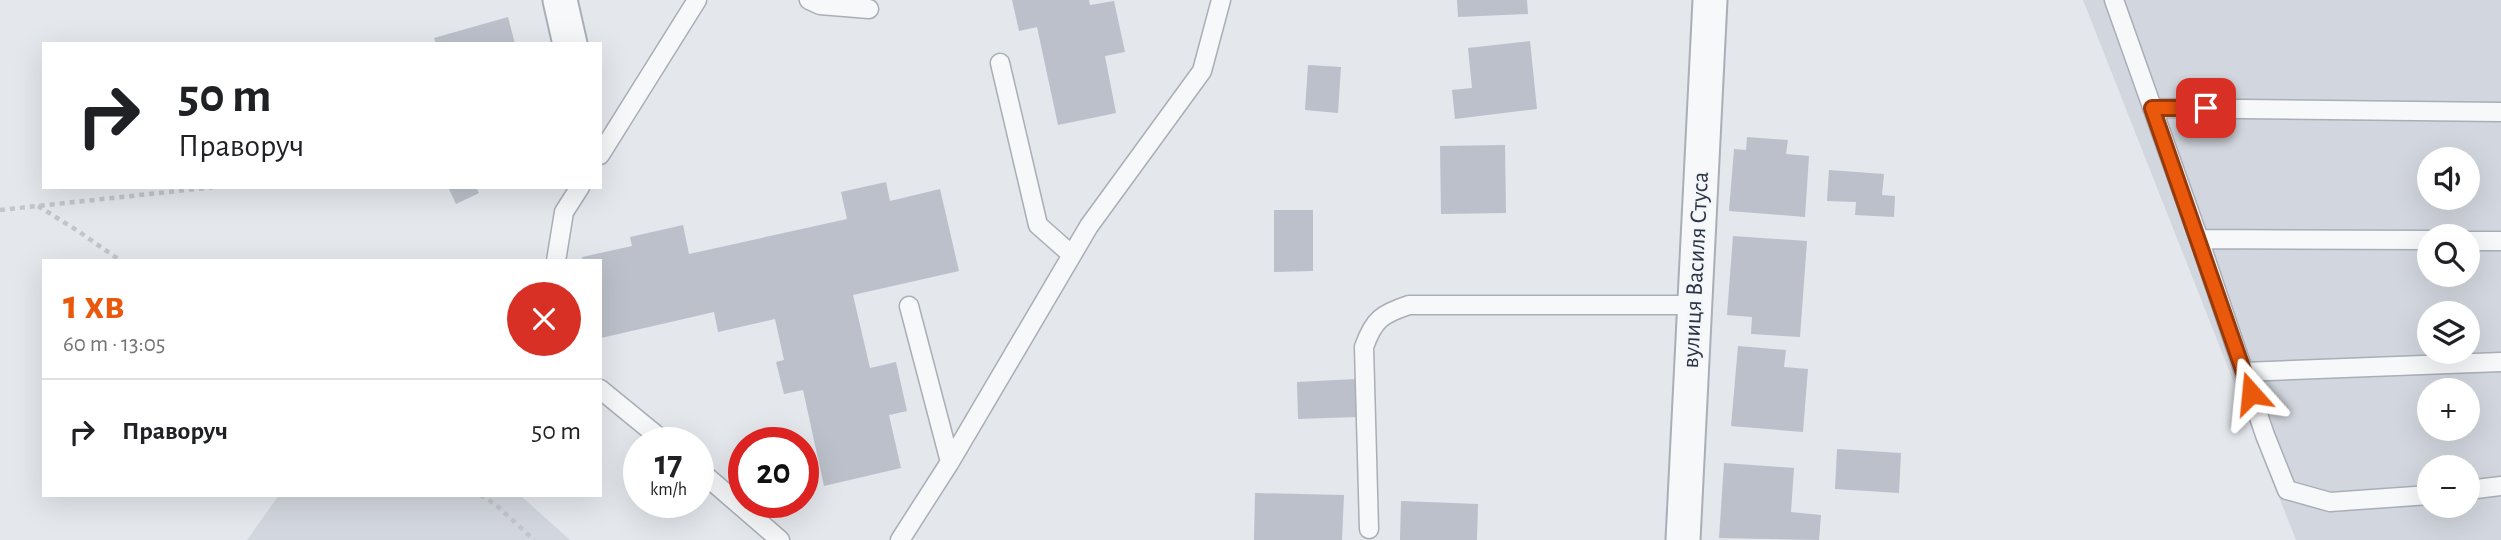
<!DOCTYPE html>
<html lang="uk">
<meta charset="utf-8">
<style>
body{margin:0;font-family:"Alegreya Sans",sans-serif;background:#f2f2f2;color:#202124;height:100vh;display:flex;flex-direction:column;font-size:26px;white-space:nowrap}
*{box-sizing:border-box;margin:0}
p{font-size:23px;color:#757577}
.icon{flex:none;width:38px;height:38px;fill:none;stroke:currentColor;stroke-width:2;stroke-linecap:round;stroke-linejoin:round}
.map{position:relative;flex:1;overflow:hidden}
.details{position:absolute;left:42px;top:259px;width:560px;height:238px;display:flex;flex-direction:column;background:#fff;border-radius:0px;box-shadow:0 7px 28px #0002}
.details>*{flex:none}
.top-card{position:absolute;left:42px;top:42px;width:560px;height:147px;border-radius:0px;box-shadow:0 7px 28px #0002;background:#fff;color:#202124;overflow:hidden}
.fabs{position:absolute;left:2417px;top:147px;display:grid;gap:14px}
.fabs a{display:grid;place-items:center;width:63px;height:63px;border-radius:50%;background:#fff;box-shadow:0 7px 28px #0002;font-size:35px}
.speed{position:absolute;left:623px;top:427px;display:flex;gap:14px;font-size:35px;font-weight:700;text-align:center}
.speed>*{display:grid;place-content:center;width:91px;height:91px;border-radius:50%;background:#fff;box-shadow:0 7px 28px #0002;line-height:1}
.speed small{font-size:18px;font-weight:400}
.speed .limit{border:10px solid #d22;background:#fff;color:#111}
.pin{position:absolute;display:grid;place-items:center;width:60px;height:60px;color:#fff;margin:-30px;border-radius:14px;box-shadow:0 4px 10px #0006}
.me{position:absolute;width:77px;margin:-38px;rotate:342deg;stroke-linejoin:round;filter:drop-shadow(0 0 5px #0008)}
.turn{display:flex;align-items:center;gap:24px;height:147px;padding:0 21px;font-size:32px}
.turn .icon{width:91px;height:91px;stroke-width:2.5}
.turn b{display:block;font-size:49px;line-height:60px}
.round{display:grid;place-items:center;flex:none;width:74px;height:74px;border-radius:37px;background:#f2f2f2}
.headline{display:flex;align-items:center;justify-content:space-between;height:119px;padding:0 21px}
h1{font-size:42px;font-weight:700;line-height:52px;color:#ea580c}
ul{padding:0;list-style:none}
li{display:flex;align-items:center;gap:21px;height:105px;padding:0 21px;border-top:2px solid #e0e0e0}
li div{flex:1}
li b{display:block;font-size:26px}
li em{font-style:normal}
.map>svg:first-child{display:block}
.built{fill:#d2d6de;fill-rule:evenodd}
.building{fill:#bbc0ca}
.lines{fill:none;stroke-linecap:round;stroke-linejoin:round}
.lane-casing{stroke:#a9aeb7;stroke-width:21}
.street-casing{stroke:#a9aeb7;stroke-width:37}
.path{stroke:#c2c5cb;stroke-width:4.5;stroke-dasharray:5 5;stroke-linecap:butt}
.lane{stroke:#f7f8fa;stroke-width:18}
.street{stroke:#f7f8fa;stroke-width:33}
.route-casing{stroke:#983908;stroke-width:18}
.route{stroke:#ea580c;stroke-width:12}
.labels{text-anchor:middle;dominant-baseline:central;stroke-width:5;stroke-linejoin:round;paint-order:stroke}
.street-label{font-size:24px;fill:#2b3445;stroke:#f4f6f9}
</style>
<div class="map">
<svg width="2501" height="540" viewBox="0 0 2501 540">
<rect width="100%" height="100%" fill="#e4e7ec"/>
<!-- built -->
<path class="built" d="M2083,0H2501V540H2296ZM2429,159H2468V198H2429ZM2429,236H2468V275H2429ZM2429,313H2468V352H2429ZM2429,390H2468V429H2429ZM2429,467H2468V506H2429Z
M279,495H520L570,540H247Z"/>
<!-- building -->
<path class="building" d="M1012,0H1089L1090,5L1114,1L1125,52L1105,56L1116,113L1058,125L1037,27L1019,31Z
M1457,0H1527L1528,14L1458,17Z
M508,17L515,44H436L434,38Z
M1530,41L1537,109L1455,119L1452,90L1472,88L1468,48Z
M1308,65L1341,67L1338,113L1305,110Z
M1747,137L1788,140L1786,154L1809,156L1805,217L1729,211L1734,149L1746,150Z
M1505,145L1506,213L1441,214L1440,146Z
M1829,170L1884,174L1882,195L1895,196L1894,217L1855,215L1856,202L1827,201Z
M886,182L890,201L940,189L959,271L853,295L870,368L896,362L907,411L889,415L901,468L824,486L803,390L784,394L776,362L784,360L775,319L718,332L714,312L601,338L600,261H583L582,257L632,246L630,237L683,225L689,254L847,219L841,192Z
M448,187H476L479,193L456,204Z
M1274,210H1313V271L1274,272Z
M1733,236L1807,241L1800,337L1751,334L1752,317L1727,315Z
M1738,346L1786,350L1784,367L1808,369L1803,432L1731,426Z
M1356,379L1357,417L1298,419L1297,382Z
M1837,449L1901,453L1899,493L1835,489Z
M1724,463L1794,468L1791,512L1821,515L1819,540L1719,538Z
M1255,493L1344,495L1342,540H1254Z
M1401,501L1478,504L1477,540H1400Z"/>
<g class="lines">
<defs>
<path id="lane" d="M809,0L820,5L869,9
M2114,0L2199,239L2265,435L2287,490L2330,502L2429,495
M1000,63L1038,225L1072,255
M2152,108L2501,112
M600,155L697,0
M2199,239L2429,240
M2468,241H2501
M556,261L564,212L580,187
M909,306L950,462
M2244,372L2501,362
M600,389L666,443
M698,469L780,540
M2468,490L2501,486
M1369,529L1364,347C1374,319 1382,314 1409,305H1694
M900,540L950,462L1089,226L1202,71L1221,0"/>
<path id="street" d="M560,0L570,44
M1683,540L1710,0"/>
</defs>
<!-- lane casing -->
<use href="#lane" class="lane-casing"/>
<!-- street casing -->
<use href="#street" class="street-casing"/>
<!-- path -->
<path class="path" d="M38,206L78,231L121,261
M0,210L215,187
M480,495L495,504L534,540"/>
<!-- lane -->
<use href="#lane" class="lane"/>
<!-- street -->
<use href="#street" class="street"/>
</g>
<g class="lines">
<defs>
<path id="route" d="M2206,108H2152L2251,393"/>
</defs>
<!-- route casing -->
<use href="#route" class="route-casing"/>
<!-- route -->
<use href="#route" class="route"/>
</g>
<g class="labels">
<!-- street labels -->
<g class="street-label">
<text transform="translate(1696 270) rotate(-87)">вулиця Василя Стуса</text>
</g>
</g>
</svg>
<div class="fabs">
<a><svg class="icon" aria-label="sound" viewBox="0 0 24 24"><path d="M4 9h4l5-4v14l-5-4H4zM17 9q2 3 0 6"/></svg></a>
<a><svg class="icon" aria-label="search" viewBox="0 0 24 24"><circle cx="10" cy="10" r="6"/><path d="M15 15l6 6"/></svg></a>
<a><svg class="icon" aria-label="layers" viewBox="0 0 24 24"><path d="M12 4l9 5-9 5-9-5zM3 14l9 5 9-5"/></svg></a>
<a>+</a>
<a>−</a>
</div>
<div class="speed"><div>17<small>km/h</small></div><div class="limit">20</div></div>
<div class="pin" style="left:2206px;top:108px;background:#d93025"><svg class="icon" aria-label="arrive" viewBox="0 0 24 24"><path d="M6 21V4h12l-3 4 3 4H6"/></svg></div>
<svg class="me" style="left:2251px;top:393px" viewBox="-20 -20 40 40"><path d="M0-17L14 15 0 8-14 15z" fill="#ea580c" stroke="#fff" stroke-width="4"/></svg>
<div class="top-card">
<div class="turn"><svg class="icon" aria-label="right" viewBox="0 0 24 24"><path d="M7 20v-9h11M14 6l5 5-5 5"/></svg><div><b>50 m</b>Праворуч</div></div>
</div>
<section class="details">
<div class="headline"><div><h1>1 хв</h1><p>60 m · 13:05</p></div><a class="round" style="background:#d93025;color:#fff"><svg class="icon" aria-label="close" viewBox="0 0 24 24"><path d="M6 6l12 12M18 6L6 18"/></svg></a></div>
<ul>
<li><svg class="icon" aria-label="right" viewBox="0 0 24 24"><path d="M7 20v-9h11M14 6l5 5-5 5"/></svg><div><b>Праворуч</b></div><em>50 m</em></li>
</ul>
</section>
</div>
